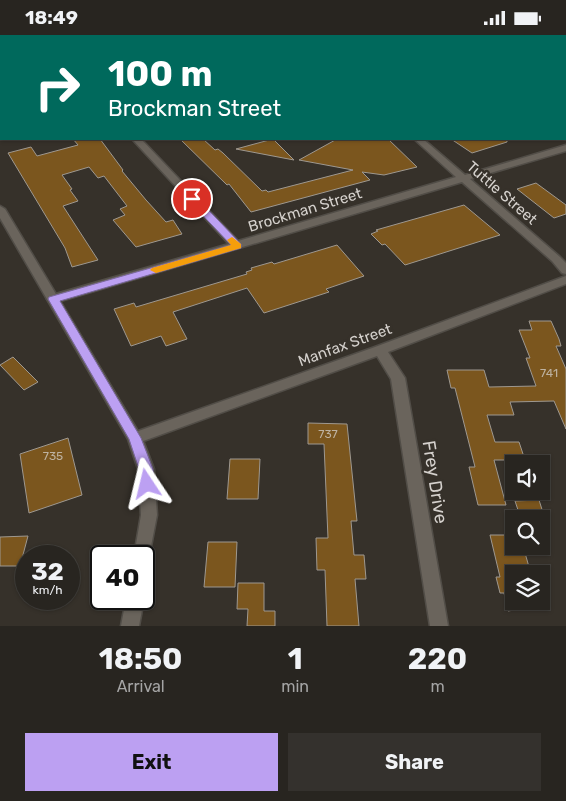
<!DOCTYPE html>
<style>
body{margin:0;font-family:Rubik,sans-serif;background:#34312d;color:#f1f3f6;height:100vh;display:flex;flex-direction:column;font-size:19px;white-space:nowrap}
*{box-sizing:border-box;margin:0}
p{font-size:16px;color:#a5a5a5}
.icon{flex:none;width:28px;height:28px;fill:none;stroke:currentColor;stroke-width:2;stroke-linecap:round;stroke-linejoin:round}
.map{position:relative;height:591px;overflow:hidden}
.drawer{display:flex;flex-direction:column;background:#282520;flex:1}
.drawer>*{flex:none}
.banner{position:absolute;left:0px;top:0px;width:566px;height:105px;box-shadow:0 1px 4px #0004,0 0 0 1px #44423e;background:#00695c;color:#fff;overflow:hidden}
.controls{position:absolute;left:505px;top:420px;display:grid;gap:10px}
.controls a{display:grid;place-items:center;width:45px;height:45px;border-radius:0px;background:#282520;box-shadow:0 1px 4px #0004,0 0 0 1px #44423e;font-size:25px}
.speed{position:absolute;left:15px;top:510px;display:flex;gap:10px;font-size:25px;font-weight:700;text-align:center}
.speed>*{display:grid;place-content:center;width:65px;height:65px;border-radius:50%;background:#282520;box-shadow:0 1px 4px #0004,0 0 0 1px #44423e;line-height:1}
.speed small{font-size:12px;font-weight:400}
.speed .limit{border:2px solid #111;border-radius:8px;background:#fff;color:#111}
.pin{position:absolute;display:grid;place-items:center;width:42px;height:42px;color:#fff;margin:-21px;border:2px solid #fff;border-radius:50%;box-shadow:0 1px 5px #0007}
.me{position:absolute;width:55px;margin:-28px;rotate:350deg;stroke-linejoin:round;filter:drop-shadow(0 0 4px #0008)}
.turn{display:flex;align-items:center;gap:18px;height:105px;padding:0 25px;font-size:22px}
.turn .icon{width:65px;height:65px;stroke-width:2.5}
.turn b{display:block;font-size:35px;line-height:42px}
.eta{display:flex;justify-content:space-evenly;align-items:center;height:85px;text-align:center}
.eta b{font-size:30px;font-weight:700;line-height:35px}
.cta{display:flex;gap:10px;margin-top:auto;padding:10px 25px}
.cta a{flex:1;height:58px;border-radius:0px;background:#bca0f2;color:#111;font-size:20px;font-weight:700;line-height:58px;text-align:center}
.cta a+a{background:#34312d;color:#f1f3f6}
.status{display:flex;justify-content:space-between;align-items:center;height:35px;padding:0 25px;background:#282520;direction:ltr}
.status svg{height:14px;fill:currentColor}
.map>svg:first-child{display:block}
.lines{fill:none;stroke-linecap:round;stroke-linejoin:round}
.stream{stroke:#ad916a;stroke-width:4}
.building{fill:#7b561e;stroke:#9e9890}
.street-casing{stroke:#514d47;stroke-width:3}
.secondary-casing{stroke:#514d47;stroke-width:3}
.highway-casing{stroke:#514d47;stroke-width:3}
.street{fill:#6a645c;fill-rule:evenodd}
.secondary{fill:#6a645c;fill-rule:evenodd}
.highway{fill:#ca8d2a;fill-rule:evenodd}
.route{fill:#bca0f2;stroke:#7a689d}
.slow{fill:#f59e0b}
.labels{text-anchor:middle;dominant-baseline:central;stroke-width:5;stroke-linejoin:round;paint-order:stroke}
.number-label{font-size:12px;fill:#beb2a1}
.street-label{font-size:15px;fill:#d5d1cd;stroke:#36312a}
.near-street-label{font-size:18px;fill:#d5d1cd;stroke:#36312a}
</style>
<div class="status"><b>18:49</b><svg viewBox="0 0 49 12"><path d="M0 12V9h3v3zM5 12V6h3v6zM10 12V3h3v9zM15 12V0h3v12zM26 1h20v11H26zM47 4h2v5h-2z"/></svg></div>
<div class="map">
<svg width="566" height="591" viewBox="0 0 566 591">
<rect width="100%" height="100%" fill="#36312a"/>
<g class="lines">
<!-- stream -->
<path class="stream" d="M516,0L519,1"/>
</g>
<!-- building -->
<path class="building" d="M73,104H100L123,135L122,136L146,165L166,187L173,185L182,199L136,212L113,185L125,180L120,174L127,171L104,141L98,143L89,132L62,140L72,154L70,155L78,166L63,171L98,225L72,232L65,213L8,118L31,112L37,121L78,110Z
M180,104H203L215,115L218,114L223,118L262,156L266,155L268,157L353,135L299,125L337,104H388L417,132L384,140L362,137L370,145L251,177L229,149L227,150Z
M273,104L294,125L236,114Z
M451,104H507V107L472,118Z
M536,148L566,170V179L554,183L517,154Z
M464,170L500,200L405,230L385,209L382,210L371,199L378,196L376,195Z
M337,210L364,241L326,254L329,257L264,278L247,253L173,277L187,304L166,311L161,301L131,311L114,274L134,268L136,272L247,239L246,237L252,235L251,233L272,227L274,229Z
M529,286H551L559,304L561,311H556L566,334V394L554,366L510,367L514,380H487L495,407H519L525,425H494L506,470H478L469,432H475L455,353H451L447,335H484L489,352L536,351L526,323H530L519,295H532Z
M13,322L38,347L24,355L0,330Z
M308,388L347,389L357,486H351L354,520H364L366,544H355L359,591H327L325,535H317L316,503H328L324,409H308Z
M68,403L82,460L29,478L20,419Z
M230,424H260L258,464H227Z
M539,465L545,484H521L515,466Z
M490,500H514V511H523L531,539H514V575L508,576L504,558H500L496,542H500Z
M28,501L20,531H0V502Z
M208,507H237L235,552H204Z
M238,548H264V576H275V591H247L248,574H237Z"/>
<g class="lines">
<defs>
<path id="street" d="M278,0H284V1H278Z
M425,0H434V1H425Z
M565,61H566V65H565Z
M132,104H141L238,206L456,142L414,104H423L465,140L566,110V116L470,144L560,222L566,228V239L562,238L552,226L462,147L57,267H49L47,264L49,261L229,209Z
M566,241V249L388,317L405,343L448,591H430L391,344L377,321L135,409L130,407L128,403L130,399L375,312Z"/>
<path id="secondary" d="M0,171L5,174L142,403L154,434L157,480L148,527L144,528V521H134L141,480L138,434L128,404L0,183Z
M126,564H144L139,591H121Z"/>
<path id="highway" d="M0,60H1V66H0Z"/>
</defs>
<!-- street casing -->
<use href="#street" class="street-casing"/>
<!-- secondary casing -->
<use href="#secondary" class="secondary-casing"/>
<!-- highway casing -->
<use href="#highway" class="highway-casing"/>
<!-- street -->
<use href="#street" class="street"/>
<!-- secondary -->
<use href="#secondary" class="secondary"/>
<!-- highway -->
<use href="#highway" class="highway"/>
</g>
<!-- route -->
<path class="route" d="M192,161L196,162L241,209V213L60,266L141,403L153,434L154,449L152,454L147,455L142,454L139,434L129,404L48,264L49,262L231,210L189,166L188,164Z"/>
<!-- slow -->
<path class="slow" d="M232,202L241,209V213L156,238L150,235L152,233L231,210L227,205Z"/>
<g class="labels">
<!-- number labels -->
<g class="number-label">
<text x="549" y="338">741</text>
<text x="328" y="399">737</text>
<text x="53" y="421">735</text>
</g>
<!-- street labels -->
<g class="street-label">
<text transform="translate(502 158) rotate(41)">Tuttle Street</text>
<text transform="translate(305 175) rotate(-17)">Brockman Street</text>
<text transform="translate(345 310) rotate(-20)">Manfax Street</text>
</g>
<!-- near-street labels -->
<g class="near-street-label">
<text transform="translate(435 447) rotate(81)">Frey Drive</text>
</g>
</g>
</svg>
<div class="controls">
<a><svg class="icon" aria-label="sound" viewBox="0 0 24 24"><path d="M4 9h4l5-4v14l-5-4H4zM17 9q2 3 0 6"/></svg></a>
<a><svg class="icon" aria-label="search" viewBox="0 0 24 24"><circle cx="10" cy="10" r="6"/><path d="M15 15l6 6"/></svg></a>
<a><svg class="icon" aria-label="layers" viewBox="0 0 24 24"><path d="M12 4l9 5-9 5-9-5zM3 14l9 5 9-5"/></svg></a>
</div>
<div class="speed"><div>32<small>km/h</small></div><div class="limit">40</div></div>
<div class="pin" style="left:192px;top:164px;background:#d93025"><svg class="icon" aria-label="arrive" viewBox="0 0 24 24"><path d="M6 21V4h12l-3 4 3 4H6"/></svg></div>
<svg class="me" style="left:147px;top:449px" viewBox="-20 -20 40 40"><path d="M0-17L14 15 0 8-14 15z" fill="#bca0f2" stroke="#fff" stroke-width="4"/></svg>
<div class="banner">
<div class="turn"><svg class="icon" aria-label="right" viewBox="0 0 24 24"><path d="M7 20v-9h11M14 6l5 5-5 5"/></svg><div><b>100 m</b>Brockman Street</div></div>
</div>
</div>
<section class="drawer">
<div class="eta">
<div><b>18:50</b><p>Arrival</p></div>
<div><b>1</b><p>min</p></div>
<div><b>220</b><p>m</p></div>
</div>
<div class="cta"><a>Exit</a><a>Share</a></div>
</section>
